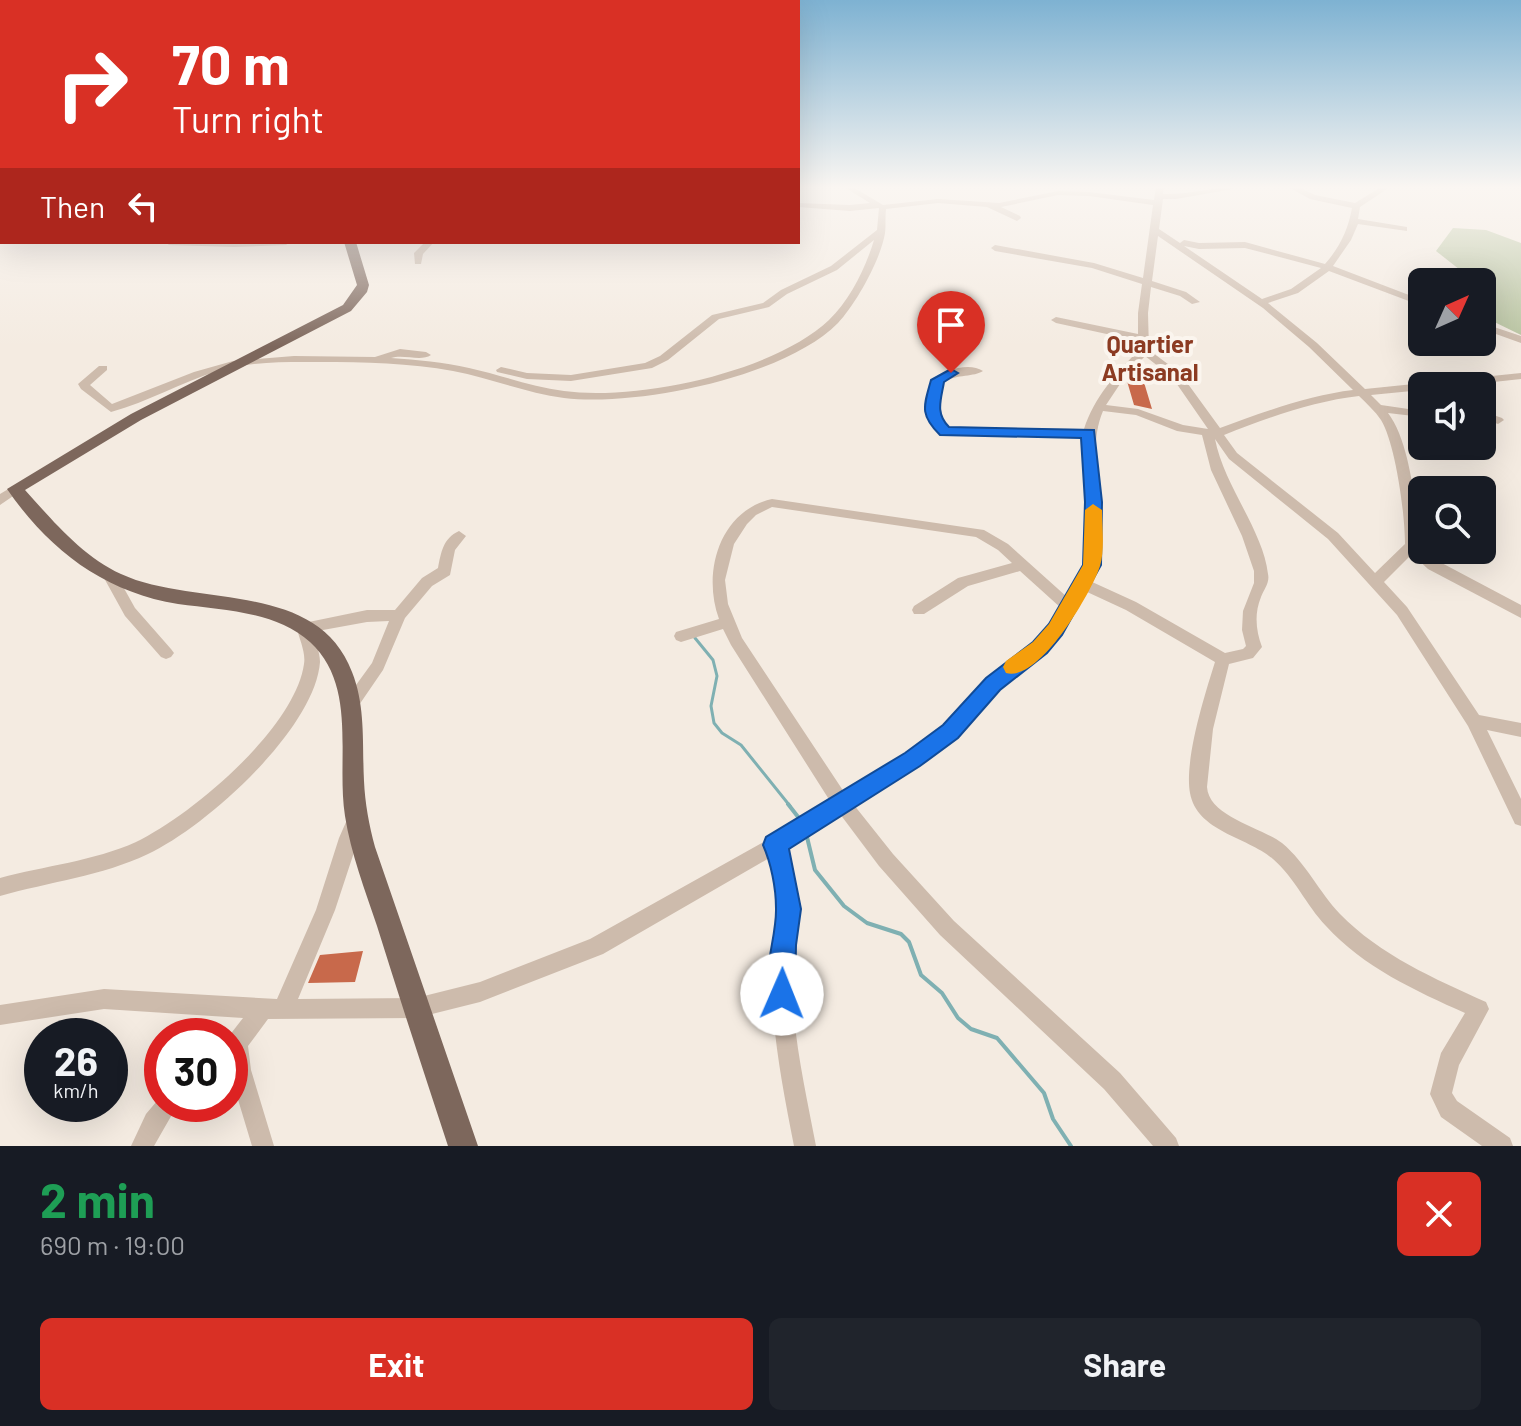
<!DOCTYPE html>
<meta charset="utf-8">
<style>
body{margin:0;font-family:Barlow,sans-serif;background:#20242c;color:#f1f3f6;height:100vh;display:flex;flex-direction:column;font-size:30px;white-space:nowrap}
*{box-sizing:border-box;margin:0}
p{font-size:26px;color:#9ea1a6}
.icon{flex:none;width:44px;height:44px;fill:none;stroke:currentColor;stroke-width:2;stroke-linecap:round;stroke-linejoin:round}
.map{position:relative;height:1146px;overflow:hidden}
.drawer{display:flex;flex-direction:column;background:#171b24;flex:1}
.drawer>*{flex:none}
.top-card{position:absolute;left:0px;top:0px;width:800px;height:244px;box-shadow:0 8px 32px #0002;background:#d93025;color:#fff;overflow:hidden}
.needle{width:52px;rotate:45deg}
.tools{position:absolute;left:1408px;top:268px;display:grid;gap:16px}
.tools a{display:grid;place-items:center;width:88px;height:88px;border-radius:12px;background:#171b24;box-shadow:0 8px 32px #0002;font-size:40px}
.speed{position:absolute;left:24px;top:1018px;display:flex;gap:16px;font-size:40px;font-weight:700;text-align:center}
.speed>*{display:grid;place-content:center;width:104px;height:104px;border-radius:50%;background:#171b24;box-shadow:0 8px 32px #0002;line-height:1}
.speed small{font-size:20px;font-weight:400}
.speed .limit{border:12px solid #d22;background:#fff;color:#111}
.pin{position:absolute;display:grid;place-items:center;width:68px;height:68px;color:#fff;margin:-82px -34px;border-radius:50% 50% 50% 0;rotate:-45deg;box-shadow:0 0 8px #0007}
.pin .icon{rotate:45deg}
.me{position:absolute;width:88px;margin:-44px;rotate:1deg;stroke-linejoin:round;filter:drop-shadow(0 0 6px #0008)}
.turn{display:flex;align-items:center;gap:28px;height:168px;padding:0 40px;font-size:36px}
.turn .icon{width:104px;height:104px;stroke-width:2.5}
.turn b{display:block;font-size:56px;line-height:68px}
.then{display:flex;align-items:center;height:76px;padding:0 40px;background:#0003;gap:16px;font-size:30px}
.round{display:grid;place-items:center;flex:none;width:84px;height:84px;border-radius:12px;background:#20242c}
.summary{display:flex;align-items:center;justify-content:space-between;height:136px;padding:0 40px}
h1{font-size:48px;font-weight:700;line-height:60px;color:#1e9e55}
.cta{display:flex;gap:16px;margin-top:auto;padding:16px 40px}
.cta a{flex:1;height:92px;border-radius:12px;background:#d93025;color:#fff;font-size:32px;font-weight:700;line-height:92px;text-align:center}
.cta a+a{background:#20242c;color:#f1f3f6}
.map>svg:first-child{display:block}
.green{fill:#b8c4a0}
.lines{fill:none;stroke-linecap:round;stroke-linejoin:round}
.stream-far1{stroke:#7fb0b2;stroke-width:3}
.stream{stroke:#7fb0b2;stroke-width:4}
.building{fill:#c8694b}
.minor{fill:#cdbbac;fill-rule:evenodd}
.major{fill:#7d675c;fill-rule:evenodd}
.route{fill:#1a73e8;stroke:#114b97;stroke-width:2}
.slow{fill:#f59e0b}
.labels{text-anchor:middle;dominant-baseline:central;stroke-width:8;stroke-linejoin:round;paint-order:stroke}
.far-quarter-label{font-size:24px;font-weight:bold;fill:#8c3b22;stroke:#fbf5ee}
</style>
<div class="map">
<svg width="1521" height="1146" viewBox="0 0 1521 1146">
<rect width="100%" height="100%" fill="#f4ebe1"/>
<!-- green -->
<path class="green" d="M1453,228L1486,230L1521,243V335L1482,316V282H1454L1464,273L1436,251Z"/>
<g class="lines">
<!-- stream-far1 -->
<path class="stream-far1" d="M695,638L713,660L717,676L711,706L714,723L722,733L741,745L790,806"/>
<!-- stream -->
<path class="stream" d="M788,804L802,822
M806,833L815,870L844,906L867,923L901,934L909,942L921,975L942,993L958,1018L971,1029L997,1038L1044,1093L1053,1119L1071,1146"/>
</g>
<!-- building -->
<path class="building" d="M1129,378L1143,379L1152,409L1134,405L1127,381Z
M363,951L355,982L308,983L320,955Z"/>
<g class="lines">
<!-- minor -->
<path class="minor" d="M844,187H853L883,205L938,199L999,203L1058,191L1089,192L1154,200L1156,187H1164L1163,194C1188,195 1212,187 1237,187L1233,189L1176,199H1163L1159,229L1180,243L1184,240L1199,243L1245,242L1325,264C1340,247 1348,230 1352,208L1310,199L1288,187H1298L1315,195L1355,203L1381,187H1390L1360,207L1358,219L1407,227V231L1358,224L1351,240L1333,266L1422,300V306L1329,271L1298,293L1268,303L1317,343L1365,389L1521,373V379L1457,386H1422V390L1371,395L1381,405L1422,411V417L1388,413C1408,439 1414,493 1418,525C1419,535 1418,542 1422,550H1425L1438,561L1521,605V618L1428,569L1412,554L1384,582L1407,607L1479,715L1521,723V737L1487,730L1521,799V826L1515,824L1468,726L1397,615L1328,539L1229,459L1215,439C1224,486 1263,530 1268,574C1270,583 1264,589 1261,597C1254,614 1256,631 1262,647L1253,658L1229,664L1213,729L1207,787C1209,817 1261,827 1282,843C1306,863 1319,892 1340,914C1380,955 1435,979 1486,1002L1489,1009L1459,1065L1452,1093L1457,1101L1510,1138L1513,1146H1482L1441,1117L1430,1094L1441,1053L1465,1013C1416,991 1363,967 1326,926C1306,905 1295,878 1273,859C1248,837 1197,832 1190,793C1184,760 1205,694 1215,662L1126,610L1085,591L1061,634L1045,652L999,689L957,736L919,764L854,805L893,854L954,921L1120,1073L1176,1138L1179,1146H1153L1104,1089L940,935L879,866L840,814L785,849C803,895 790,940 792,988C794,1041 806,1094 816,1146H794C784,1095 774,1044 772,993C770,948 786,900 771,857L603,954L480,1002L416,1018L268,1019L248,1046L251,1070L274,1146H252L230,1073L229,1036L243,1018L104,1009L0,1025V1005L104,989L277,999L316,910L339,838L350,813L356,811L362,813L365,819L335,910L298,999L416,998L480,982L590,939L769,839L830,801L731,645L723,629L681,642L676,640L674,636L676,632L719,619C702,573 719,511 772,499L984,530L1008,544L1067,597L1085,565L1088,502L1083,437L941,434L925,414L932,380C945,370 969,362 983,371C974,377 958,374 943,382L937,414L948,427L1084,429C1094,398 1115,374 1139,350V341L1056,323L1051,320L1056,317L1138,334V313L1142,284L1092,268L995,251L991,248L995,245L1094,263L1143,278L1153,205L1089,196L1058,195L1001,207L1020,216L1021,218L1017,221L987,207L938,203L886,209C885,217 886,226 885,233C881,259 856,304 838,323C785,377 637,407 564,398C526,393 490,378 453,371C410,363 364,362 320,362C287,362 250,361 218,371C181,382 148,402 111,412L81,389L78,384L99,366H107V370L90,385L112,404L194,372L233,361L294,356L375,357L400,349L426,352L431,355C421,362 404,354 391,358C417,360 444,362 469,368C501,375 532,387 564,391C638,401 774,372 829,320C850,300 866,267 874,240L837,270L787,294L769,307L719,319L668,360L652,368L571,381L527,379L497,372L496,370L501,367L527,373L571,375L645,363L660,356L712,315L763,303L781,290L831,266L877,230L879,208L850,211L798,207V203L850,205L870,203ZM1158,236L1263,308L1309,347L1353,390C1310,395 1260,413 1220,428L1180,373L1149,350L1148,313L1151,287L1180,296L1192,304L1200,302L1186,292L1152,281ZM1184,246L1199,249L1245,248L1321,268L1291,289L1262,299ZM1145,356L1172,377L1208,429L1183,425L1138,409L1106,405L1122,381ZM1359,396C1367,404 1375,411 1381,420C1396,445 1405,515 1405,544L1375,573L1338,533L1237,453L1224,435C1267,418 1314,401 1359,396ZM1103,411L1136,415L1177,431L1202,435L1211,470L1242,536L1254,571V583L1243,611L1242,630L1246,646L1243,649L1225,653L1136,602L1090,581C1118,530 1081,462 1103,411ZM772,507L976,537L998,550L1012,563L958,578L914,606L912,610L914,614H924L968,586L1020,571L1061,608C1042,641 1019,654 991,677C973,691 961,713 944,727C913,752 878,772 844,792L742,638L728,604L725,580L734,544L747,524L756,515Z
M0,229H2V235H0Z
M165,242H290L286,245L234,247L169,245Z
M425,242H434L423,254L421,264H415L414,253Z
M1482,323L1521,336V343L1482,329Z
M1482,411L1502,418L1504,420L1498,424L1482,418Z
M15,485L21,489L19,492L0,505V494Z
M459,531L466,536L455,550L450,575L432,586L405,618L383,670L357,708L351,710L345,708L343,703L372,663L389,621L367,622L312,632C315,641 320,652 320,662C315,729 206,827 148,854C102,876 49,882 0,896V878C44,866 94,861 136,842C192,815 295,728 304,664C306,652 299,639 297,628L299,624L367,610H395L422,578L438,568C441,553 443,538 459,531Z
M111,573L116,574L135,608L171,649L174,653L171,657L166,659L161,657L125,616L104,578Z
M162,1095V1104H178L154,1146H131L146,1114Z"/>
<!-- major -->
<path class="major" d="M344,242H356L369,285L367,292L351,311L141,420L25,490C53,521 82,556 121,574C194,608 317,579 352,672C366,707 362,744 364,781C365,803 369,825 375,847L478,1146H448C424,1073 400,1000 377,926C365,890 351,854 345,816C336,759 358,686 310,642C275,611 222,610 178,604C104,592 49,550 7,489L131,414L343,305L357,285Z"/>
</g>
<!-- sky -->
<linearGradient id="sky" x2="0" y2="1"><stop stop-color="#7eb2d2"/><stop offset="0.54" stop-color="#faf6f2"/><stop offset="1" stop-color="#faf6f2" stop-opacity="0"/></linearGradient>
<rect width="1521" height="347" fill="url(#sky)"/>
<!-- route -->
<path class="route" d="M951,369L958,373L944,382C941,400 935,413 949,427L1094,430L1102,502L1101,565L1062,635L1047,653L1000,690L958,738L920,766L789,849L801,909L796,945L795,994L791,1004L782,1008L772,1004C760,973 777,939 776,908C776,888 771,863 763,845L766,837L905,753L943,725L986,678L1033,642L1049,624L1083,565L1085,502L1081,438L940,435C919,414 924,406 931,380Z"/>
<!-- slow -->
<path class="slow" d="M1093,504L1102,510C1102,526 1105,550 1100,566C1092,592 1039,683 1006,673L1003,667L1006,661L1033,642L1049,624L1083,565L1085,510Z"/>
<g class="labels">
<!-- far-quarter labels -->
<g class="far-quarter-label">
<text x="1150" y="343">Quartier<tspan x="1150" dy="28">Artisanal</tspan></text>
</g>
</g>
</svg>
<div class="tools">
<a><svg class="needle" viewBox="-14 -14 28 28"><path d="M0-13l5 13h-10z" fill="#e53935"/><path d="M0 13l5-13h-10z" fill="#9ea1a6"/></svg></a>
<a><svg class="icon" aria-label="sound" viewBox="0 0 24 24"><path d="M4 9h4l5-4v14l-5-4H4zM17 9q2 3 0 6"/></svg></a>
<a><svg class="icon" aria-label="search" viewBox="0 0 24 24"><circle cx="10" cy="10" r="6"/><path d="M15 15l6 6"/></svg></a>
</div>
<div class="speed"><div>26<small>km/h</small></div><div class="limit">30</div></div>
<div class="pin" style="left:951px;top:373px;background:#d93025"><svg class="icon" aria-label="arrive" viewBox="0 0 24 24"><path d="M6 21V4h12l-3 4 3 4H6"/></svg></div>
<svg class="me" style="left:782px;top:994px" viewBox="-20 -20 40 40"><circle r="19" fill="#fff"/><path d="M0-13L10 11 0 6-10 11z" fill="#1a73e8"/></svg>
<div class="top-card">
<div class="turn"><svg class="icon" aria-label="right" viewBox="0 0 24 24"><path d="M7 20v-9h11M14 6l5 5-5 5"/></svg><div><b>70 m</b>Turn right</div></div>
<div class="then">Then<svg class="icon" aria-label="left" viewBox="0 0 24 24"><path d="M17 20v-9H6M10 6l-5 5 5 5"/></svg></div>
</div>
</div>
<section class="drawer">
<div class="summary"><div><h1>2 min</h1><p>690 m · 19:00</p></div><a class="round" style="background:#d93025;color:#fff"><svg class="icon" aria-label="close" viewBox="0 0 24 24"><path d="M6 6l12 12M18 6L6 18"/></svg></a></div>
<div class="cta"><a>Exit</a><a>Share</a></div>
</section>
